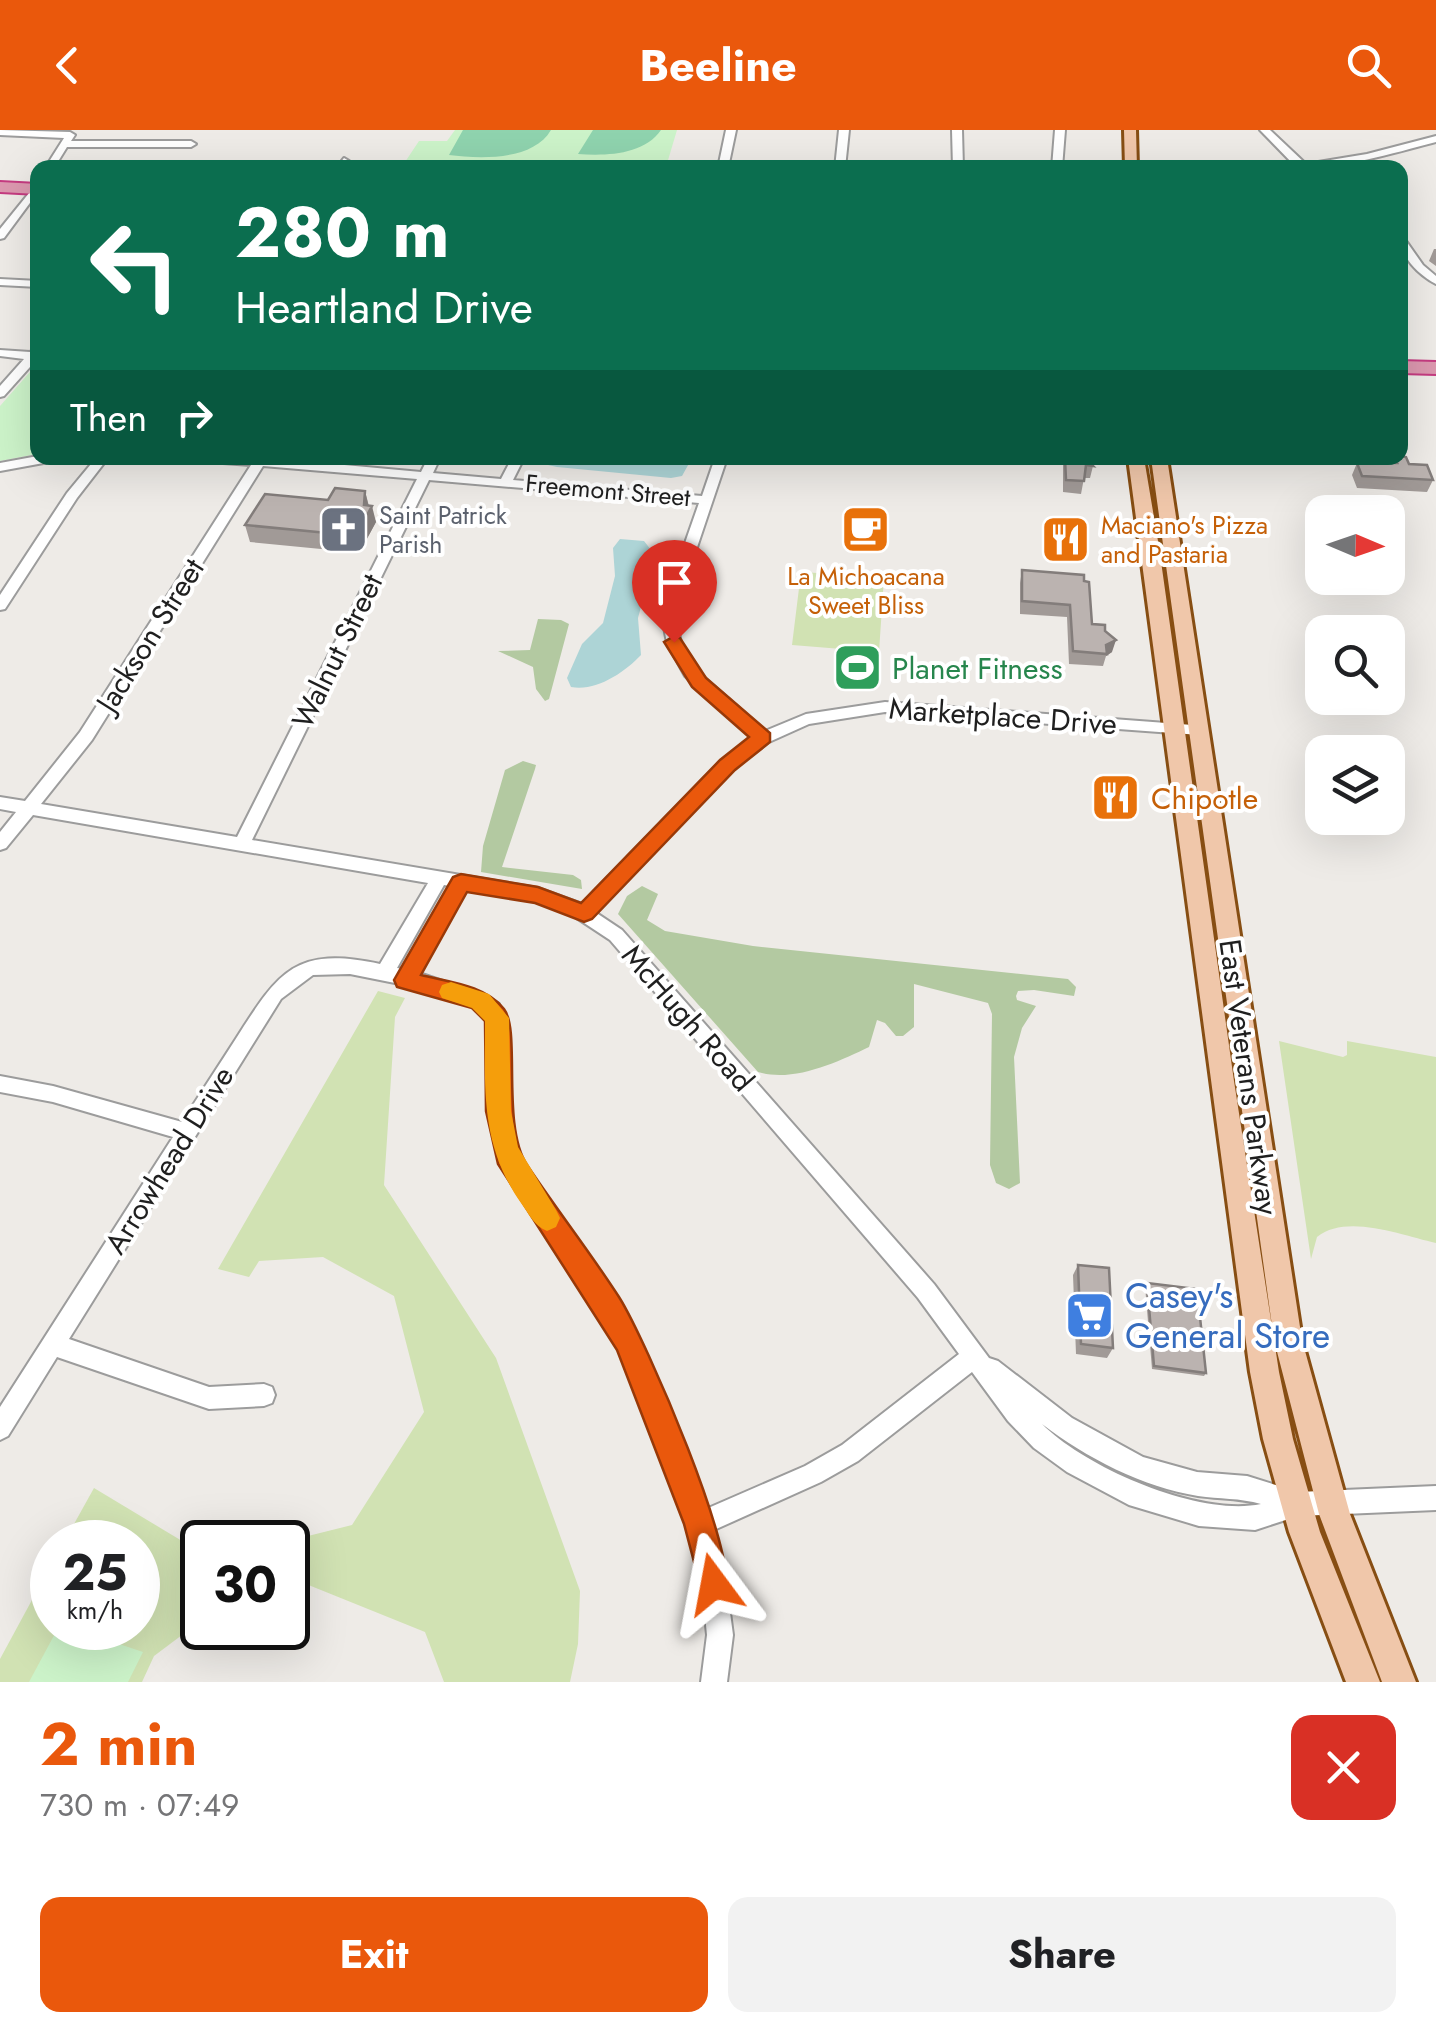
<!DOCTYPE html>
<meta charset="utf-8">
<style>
body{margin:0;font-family:Jost,sans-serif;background:#f2f2f2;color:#202124;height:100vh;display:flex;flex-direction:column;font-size:38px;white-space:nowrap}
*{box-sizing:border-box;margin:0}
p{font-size:32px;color:#757577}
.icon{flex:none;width:55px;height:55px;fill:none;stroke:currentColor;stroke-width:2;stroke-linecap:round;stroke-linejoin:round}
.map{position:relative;height:1552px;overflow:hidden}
.panel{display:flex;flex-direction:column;background:#fff;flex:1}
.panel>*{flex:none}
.top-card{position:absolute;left:30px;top:30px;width:1378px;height:305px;border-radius:20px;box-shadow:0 10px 40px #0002;background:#0b6e4f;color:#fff;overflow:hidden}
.needle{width:65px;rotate:92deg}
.buttons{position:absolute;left:1305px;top:365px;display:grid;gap:20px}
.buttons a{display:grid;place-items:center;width:100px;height:100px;border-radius:20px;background:#fff;box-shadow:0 10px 40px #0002;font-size:50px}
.speed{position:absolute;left:30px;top:1390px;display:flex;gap:20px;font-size:50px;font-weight:700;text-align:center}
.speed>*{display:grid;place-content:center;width:130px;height:130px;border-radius:50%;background:#fff;box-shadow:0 10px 40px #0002;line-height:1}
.speed small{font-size:25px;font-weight:400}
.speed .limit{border:5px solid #111;border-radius:15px;background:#fff;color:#111}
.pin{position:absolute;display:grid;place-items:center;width:85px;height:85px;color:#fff;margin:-102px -42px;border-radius:50% 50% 50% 0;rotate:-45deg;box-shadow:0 0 10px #0007}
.pin .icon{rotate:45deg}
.me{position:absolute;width:110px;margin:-55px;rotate:347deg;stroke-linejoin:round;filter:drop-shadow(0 0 8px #0008)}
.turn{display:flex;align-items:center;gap:35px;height:210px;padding:0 40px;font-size:45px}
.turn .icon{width:130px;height:130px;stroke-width:2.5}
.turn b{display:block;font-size:70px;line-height:85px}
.then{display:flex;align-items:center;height:95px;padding:0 40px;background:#0003;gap:20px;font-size:38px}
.round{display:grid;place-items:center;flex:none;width:105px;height:105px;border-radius:20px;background:#f2f2f2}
.headline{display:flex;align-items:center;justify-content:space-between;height:170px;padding:0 40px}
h1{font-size:60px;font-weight:700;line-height:75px;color:#ea580c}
.action{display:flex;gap:20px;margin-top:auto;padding:20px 40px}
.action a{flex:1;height:115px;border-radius:20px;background:#ea580c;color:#fff;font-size:40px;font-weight:700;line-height:115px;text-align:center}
.action a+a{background:#f2f2f2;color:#202124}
header{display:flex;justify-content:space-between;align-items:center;height:130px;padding:0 40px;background:#ea580c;color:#fff;font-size:45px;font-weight:700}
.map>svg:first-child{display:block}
.grass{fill:#d1e2b3}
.forest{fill:#b3c9a1}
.park{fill:#ccf3c9}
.pitch{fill:#8fd3ae}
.water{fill:#add4d6}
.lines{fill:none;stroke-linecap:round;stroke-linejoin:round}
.minor-casing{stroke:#9c9c9c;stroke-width:4}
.major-casing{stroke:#874e13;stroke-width:6}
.highway-casing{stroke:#c53b80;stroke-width:4}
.minor{fill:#fff;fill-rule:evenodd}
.major{fill:#f0c7aa;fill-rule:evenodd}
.highway{fill:#dc98af;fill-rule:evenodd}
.wall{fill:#a19a97}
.shaded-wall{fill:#837d7b}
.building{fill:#bbb3b0;stroke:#837d7b;stroke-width:2.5}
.route{fill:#ea580c;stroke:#983908;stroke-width:2.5}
.slow{fill:#f59e0b}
.labels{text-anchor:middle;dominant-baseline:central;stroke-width:8;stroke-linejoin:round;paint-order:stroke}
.far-street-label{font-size:25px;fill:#1f1f1f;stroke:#fff}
.far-worship-label{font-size:25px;fill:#5b616d;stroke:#fff;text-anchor:start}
.far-food-label{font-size:25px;fill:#c56008;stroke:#fff;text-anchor:start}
.street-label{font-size:30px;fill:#1f1f1f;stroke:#fff}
.leisure-label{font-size:30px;fill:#27864d;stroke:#fff;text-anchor:start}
.food-label{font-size:30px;fill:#c56008;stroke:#fff;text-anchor:start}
.near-shop-label{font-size:35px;fill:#366cbe;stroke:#fff;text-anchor:start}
</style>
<header><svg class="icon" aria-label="back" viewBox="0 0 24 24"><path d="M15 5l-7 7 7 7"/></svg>Beeline<svg class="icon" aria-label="search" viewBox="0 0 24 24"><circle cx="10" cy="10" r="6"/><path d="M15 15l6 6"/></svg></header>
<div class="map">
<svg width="1436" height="1552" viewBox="0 0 1436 1552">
<rect width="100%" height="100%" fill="#eeebe7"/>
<!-- grass -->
<path class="grass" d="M801,442L884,447L879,522L792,515Z
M378,861L405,868L395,887L384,1055L496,1228L580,1461L578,1514L570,1552H444L425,1502L306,1454L288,1460V1412H284L352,1395L424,1282L394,1166L323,1127L259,1131L249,1147L218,1139Z
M1279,911L1343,927L1347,925V911L1436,927V1113C1403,1106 1347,1083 1317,1107L1311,1129Z
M94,1358L202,1423V1490L154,1526L142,1552H0V1529L52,1433V1498H138V1412H64Z"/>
<!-- forest -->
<path class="forest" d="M538,489L561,490L569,494L549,569L545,571L536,559L533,537L498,521L530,520Z
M523,631L536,635L535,639L502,737L573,745L581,750L582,759L481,742L483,716L505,640Z
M642,756L658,764L647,790L665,801L753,816L1068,849L1076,857L1074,866L1034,860L1018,861L1016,866L1017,870L1036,876L1022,898L1014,927L1020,1053L1009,1059L996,1053L990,1035L992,884L988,873L914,854V897L903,906H896L885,893L877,890L869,917C838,932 793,953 758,942L618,784L627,766Z"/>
<!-- park -->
<path class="park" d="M455,0H677L666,37L401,38L419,11H447Z
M37,234V324L0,331V276Z
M58,1498H71L143,1522L128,1552H29Z"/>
<!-- pitch -->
<path class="pitch" d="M463,0H551C533,31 480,29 449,25Z
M593,0H661C644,25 606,26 578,24Z"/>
<!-- water -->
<path class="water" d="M547,328H692L682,346L671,348L557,337L548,335Z
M620,409L644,411L655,425L638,488L641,525C625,542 596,562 571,557L567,548L582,514L603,493L615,446L613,418Z"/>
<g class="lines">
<defs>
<path id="minor" d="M0,0L70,2L75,5L71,11H191L196,14L191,17H67L54,38H45L64,8L0,5Z
M726,0H736L728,38H718Z
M839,0H849L845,38H835Z
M952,0H962L963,38H953Z
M1055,0H1065L1062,38H1052Z
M1260,0H1270L1306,34L1367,24L1436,6V12C1390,24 1345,38 1297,38Z
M344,28L349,31L345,38H336Z
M38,52V62L4,108L0,109V99Z
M1400,107L1404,108L1423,135L1436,146V154C1419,145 1400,127 1400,107Z
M0,149L38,151V157L0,155Z
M38,217V228L4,266L0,267V256L24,229L0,226V220L30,222Z
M38,326L55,328L49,332L0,341V333Z
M96,328H108L77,368L5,479L0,480V465L67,363Z
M203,328H268L421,342L428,328H440L433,343L501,349L512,328H524L513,350L702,366L715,328H727L683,459L677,492L681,513L696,540L765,601L806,584L885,572L1206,596L1208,600L1206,604L1200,605L885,582L809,594L769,612L733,639L595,782L622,800L934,1154L989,1228L998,1231L1072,1288L1143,1327L1197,1342L1247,1346L1298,1362L1436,1356V1380L1298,1386L1255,1400L1199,1396L1129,1375L1067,1342L1034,1318L1008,1291L972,1242L858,1331L821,1352L714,1400L725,1445L733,1505L727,1552H701L707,1505L701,1445L688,1394L620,1219L601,1184L501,1034L489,981L490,897L485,884L473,876L420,858L350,844L313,845L281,869L69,1209L209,1257L264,1254L272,1257L275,1265L272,1273L264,1276L209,1279L57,1227L8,1306L0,1310V1277L173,1007L53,972L0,962V946L53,956L182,992C200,964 219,935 237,907C279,841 296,816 380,834L428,753L33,685L6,718L0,720V702L16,682L0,679V667L25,671L80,602L251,335L209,332ZM263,336L417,349L237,707L41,674L92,610ZM429,350L699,373L669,459L663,492L667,513L685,546L753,608L721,631L582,774L538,758L252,710ZM444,755L450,756L403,839L397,838ZM466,759L538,772L566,781L610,810L918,1168L959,1224L842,1315L805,1336L706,1379L637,1205L617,1170L520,1031L509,981L508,897L499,874L487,866L419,843ZM1042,1294C1086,1328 1143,1357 1198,1366C1219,1369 1240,1368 1261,1374C1199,1387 1086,1338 1042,1294Z"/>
<path id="major" d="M1124,0H1136L1137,38H1125Z
M1128,328H1144L1159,417L1234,951L1279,1242L1293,1309L1320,1402L1380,1552H1346L1289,1402L1263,1309L1250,1242Z
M1151,328H1167L1302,1210L1350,1384L1416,1552H1382L1319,1384L1274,1210Z"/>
<path id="highway" d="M0,52L38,54V64L0,62Z
M1400,231L1436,232V244L1400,243Z"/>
</defs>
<!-- minor casing -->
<use href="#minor" class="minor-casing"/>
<!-- major casing -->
<use href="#major" class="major-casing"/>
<!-- highway casing -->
<use href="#highway" class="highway-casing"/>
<!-- minor -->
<use href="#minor" class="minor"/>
<!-- major -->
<use href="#major" class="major"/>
<!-- highway -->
<use href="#highway" class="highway"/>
</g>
<!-- wall -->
<path class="wall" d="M1434,119H1436V136L1429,131Z
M1063,328H1085L1093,336L1090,348H1084L1081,364L1063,362Z
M1393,328H1400L1433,350L1427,362L1357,358L1352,345L1357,333H1391Z
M365,361L369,376L376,392L363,416L356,415L352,422L250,412L245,395L328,370Z
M1022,440L1084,445L1092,494L1105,501L1112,522L1106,526L1103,536L1069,534L1067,487L1020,484V453Z
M1108,650L1131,681L1128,689L1107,687L1105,658Z
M1078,1135L1113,1218L1107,1228L1076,1224L1073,1145Z
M1147,1153L1206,1243L1204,1246L1152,1239L1145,1156Z"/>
<!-- shaded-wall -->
<path class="shaded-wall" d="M365,361L369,378L372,376L376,392L363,416L359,400L364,375Z
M352,399L356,415L352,422L348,405Z
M1116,510L1112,522L1106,526V515Z"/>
<!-- building -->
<path class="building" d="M1400,326L1406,327L1409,334L1427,335L1433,350L1362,346L1357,333H1397L1394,328Z
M1065,328H1085L1093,336L1086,335L1084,351L1066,350Z
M335,358L365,361L364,375L372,376L359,400L352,399L348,405L245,395L265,364L328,370Z
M1022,440L1084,445V451L1089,452L1092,494L1105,495V501L1116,510L1106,515L1107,524L1073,521L1070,475L1022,471Z
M1108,650L1128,652L1131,681L1110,679Z
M1078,1135L1109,1138L1113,1218L1081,1214Z
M1147,1153L1197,1159L1206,1243L1154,1236Z"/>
<!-- route -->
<path class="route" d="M674,506L680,508L706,548L770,603V612L735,640L592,789L584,792L535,773L467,762L421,845C449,852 485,855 504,879C521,900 501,996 527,1035C557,1080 590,1122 619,1167C645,1208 741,1429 725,1466L714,1471L703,1466L684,1394L617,1220L498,1034L486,981L485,891L472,878L397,857L394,850L453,747L461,744L538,757L581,773L720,630L749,607L692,557L664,512Z"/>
<!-- slow -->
<path class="slow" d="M451,852L489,864L509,888L511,981L518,1017L556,1080L560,1088L556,1097L547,1101C534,1096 529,1084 521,1073C480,1014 485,959 485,891L472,878L442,868L439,862L442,855Z"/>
<!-- icons -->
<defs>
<symbol id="church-square" viewBox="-11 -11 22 22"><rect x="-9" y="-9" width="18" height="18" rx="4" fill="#6b7280" stroke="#fff"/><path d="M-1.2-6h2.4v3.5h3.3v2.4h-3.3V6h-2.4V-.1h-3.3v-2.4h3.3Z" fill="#fff"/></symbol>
<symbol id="cafe-square" viewBox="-11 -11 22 22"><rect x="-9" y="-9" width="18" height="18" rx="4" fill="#e8710a" stroke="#fff"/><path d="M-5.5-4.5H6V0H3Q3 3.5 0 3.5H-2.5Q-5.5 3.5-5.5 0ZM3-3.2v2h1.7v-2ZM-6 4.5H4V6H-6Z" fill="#fff"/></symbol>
<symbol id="restaurant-square" viewBox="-11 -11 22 22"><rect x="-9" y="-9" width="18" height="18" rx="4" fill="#e8710a" stroke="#fff"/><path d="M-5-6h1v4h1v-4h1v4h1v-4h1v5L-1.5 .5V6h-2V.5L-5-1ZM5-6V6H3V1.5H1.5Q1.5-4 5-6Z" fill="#fff"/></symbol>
<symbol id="stadium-square" viewBox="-11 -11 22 22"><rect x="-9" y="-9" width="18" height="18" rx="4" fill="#2e9e5b" stroke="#fff"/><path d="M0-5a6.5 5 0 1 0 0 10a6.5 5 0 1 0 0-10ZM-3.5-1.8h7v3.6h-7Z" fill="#fff"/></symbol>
<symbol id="supermarket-square" viewBox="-11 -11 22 22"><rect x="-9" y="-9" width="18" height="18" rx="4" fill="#3f7fe0" stroke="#fff"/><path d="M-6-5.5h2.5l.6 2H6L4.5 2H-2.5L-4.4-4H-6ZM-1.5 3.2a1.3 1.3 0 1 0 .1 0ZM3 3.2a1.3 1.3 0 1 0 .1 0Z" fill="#fff"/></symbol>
</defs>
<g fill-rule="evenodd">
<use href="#church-square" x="316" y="372" width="55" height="55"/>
<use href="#cafe-square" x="838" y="372" width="55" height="55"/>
<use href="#restaurant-square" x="1038" y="382" width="55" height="55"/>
<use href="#stadium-square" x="830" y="510" width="55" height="55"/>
<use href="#restaurant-square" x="1088" y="640" width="55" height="55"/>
<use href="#supermarket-square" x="1062" y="1158" width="55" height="55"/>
</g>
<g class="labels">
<!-- far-street labels -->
<g class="far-street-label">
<text transform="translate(608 360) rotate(5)">Freemont Street</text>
</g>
<!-- far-worship labels -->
<g class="far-worship-label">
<text x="379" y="385">Saint Patrick<tspan x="379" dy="29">Parish</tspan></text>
</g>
<!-- far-food labels -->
<g class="far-food-label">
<text x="1101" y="395">Maciano's Pizza<tspan x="1101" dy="29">and Pastaria</tspan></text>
<text x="866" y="446" text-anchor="middle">La Michoacana<tspan x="866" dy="29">Sweet Bliss</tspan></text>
</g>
<!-- street labels -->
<g class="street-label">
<text transform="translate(150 505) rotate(-58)">Jackson Street</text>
<text transform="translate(337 521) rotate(-64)">Walnut Street</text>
<text transform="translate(1003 586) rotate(4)">Marketplace Drive</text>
<text transform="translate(688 888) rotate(49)">McHugh Road</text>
<text transform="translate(1249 947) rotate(82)">East Veterans Parkway</text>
<text transform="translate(169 1030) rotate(-58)">Arrowhead Drive</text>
</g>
<!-- leisure labels -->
<g class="leisure-label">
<text x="892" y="538">Planet Fitness</text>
</g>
<!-- food labels -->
<g class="food-label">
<text x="1151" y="668">Chipotle</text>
</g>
<!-- near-shop labels -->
<g class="near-shop-label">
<text x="1125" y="1166">Casey's<tspan x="1125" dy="40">General Store</tspan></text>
</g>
</g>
</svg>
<div class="buttons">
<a><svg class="needle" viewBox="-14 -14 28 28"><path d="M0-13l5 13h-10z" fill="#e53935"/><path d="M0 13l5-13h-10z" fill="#757577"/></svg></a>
<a><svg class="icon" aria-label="search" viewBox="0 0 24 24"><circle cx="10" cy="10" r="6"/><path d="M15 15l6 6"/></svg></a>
<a><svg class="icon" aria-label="layers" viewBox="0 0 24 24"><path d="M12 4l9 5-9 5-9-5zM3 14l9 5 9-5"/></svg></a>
</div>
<div class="speed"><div>25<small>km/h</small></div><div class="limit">30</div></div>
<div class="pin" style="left:674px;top:512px;background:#d93025"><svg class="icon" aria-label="arrive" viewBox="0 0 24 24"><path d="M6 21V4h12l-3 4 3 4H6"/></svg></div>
<svg class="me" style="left:714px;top:1454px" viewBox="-20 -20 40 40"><path d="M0-17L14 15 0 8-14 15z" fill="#ea580c" stroke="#fff" stroke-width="4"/></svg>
<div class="top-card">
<div class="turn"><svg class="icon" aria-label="left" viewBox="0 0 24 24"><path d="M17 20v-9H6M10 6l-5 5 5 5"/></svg><div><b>280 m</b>Heartland Drive</div></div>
<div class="then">Then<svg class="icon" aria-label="right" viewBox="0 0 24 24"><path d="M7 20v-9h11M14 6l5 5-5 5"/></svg></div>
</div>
</div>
<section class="panel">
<div class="headline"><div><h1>2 min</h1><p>730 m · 07:49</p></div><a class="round" style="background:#d93025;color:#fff"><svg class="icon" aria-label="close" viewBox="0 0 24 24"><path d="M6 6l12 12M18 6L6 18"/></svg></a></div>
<div class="action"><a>Exit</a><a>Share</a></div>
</section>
